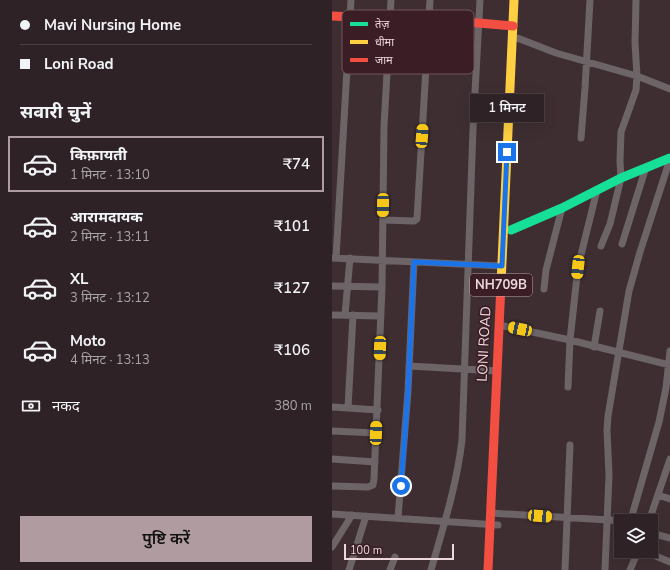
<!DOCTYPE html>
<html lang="hi">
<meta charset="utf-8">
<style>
:root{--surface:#2e2226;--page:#3a2f32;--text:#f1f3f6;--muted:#a7a4a7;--line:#493f43;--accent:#b09ca0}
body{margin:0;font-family:"Nunito Sans","Noto Sans Devanagari",sans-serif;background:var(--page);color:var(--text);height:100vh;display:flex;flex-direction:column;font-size:15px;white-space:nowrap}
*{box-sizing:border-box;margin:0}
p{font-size:13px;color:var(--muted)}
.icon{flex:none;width:22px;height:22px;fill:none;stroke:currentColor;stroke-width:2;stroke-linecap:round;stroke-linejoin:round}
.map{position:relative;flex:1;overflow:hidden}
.side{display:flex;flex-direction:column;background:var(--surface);width:332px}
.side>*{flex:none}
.banner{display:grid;align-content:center;height:88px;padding:0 20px;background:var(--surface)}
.controls{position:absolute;left:282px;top:514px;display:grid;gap:8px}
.controls a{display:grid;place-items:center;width:44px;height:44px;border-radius:0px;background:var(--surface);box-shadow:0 4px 16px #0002,0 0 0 1px var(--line);font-size:20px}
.scale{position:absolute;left:12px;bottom:10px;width:110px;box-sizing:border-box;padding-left:4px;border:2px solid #edd8dc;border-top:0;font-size:11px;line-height:14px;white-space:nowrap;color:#edd8dc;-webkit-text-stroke:3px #3a1d25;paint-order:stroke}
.end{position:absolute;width:18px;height:18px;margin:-9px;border:5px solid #1a73e8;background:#fff;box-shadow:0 0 0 2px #fff}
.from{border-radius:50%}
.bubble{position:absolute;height:28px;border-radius:0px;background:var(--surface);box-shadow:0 4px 16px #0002,0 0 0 1px var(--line);font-size:13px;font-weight:600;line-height:28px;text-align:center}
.car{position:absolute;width:12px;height:24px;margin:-12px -6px;border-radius:5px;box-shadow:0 0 3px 1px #0007;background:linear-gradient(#f5c518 24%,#345 0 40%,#f5c518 0 76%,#345 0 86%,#f5c518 0)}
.banner b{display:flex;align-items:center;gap:14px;height:38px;font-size:15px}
.banner b+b{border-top:1px solid var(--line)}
.banner i{width:10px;height:10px;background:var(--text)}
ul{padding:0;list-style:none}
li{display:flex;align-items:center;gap:12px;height:56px;margin:0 8px 6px;padding:0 12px;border:2px solid transparent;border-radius:0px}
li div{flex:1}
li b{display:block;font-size:15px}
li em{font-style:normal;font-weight:600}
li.selected{border-color:var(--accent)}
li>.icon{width:36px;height:36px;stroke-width:1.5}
h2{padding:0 20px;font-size:18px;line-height:48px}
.pay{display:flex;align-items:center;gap:10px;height:44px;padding:0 20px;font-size:15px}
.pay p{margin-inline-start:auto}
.cta{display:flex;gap:8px;margin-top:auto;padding:8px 20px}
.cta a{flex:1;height:46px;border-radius:0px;background:var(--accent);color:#111;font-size:16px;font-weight:600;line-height:46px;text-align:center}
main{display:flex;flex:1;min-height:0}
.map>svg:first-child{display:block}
</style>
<main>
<section class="side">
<div class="banner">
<b><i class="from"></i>Mavi Nursing Home</b>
<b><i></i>Loni Road</b>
</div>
<h2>सवारी चुनें</h2>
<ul>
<li class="selected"><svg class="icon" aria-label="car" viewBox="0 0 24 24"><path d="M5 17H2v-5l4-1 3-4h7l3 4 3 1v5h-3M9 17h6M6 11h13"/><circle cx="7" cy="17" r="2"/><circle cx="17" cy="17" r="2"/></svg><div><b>किफ़ायती</b><p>1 मिनट · 13:10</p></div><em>₹74</em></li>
<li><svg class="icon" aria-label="car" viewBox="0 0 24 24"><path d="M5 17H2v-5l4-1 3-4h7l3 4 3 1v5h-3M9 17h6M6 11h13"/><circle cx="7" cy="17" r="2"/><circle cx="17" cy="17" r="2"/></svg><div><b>आरामदायक</b><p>2 मिनट · 13:11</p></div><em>₹101</em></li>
<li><svg class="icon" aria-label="car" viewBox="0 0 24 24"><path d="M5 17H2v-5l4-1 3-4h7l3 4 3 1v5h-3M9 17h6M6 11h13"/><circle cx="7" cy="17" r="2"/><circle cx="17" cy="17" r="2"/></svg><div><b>XL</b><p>3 मिनट · 13:12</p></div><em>₹127</em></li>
<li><svg class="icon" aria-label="car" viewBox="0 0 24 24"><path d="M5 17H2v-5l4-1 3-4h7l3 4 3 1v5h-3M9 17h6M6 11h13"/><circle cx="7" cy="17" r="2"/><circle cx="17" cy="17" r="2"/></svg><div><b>Moto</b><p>4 मिनट · 13:13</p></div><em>₹106</em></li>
</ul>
<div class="pay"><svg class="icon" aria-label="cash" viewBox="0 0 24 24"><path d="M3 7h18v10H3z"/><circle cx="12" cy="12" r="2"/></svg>नकद<p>380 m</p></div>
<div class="cta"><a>पुष्टि करें</a></div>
</section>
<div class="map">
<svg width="338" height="570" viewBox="0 0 338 570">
<rect width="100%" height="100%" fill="#3e2e32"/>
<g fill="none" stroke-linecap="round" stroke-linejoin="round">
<path stroke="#6c6466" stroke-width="7" d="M180,37L188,39L224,53L305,76L338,89
M249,138L253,88L258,0
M51,220L82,221L85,219L98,0
M290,244L314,167
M269,246L278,224L289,178L288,161L289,132L304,90L305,76L303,43L304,0
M0,258L170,266
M4,258L19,0
M0,286L50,287
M212,289L214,270L230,208
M0,315L49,316
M13,315L18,258
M167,325L238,340L338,365
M262,347L268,311
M77,366L165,371
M236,387L238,340L246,267L265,190
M0,407L46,410
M16,408L21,315
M0,431L44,433
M0,459L43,462
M0,486L36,487L41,485L42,479L50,287L52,127L59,0
M326,495L338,499
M158,513L293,521L299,519L327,422L334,388L338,351
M0,514L166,525
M66,518L76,391L82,262
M317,521L338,459
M319,533L338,538
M0,547L20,515
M312,551L338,562
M17,570L34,516
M58,570L63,557
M99,570C111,528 125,484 130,440L141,129L148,0
M233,570L238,445
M273,570L277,475L275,430L276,416L297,291L308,252L338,159
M298,570L306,551"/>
<path stroke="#16e098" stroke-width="9" d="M179,230L230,208L289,178L338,158"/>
<path stroke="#ffcf43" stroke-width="9" d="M169,284L182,0"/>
<path stroke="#f24e42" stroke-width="9" d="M0,16L147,23L181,26
M156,570L169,284"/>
</g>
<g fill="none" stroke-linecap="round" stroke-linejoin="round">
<path stroke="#1a73e8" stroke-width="5" d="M69,486L76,391L82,262L170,266L175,152"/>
</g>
<g text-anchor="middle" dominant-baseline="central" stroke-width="3.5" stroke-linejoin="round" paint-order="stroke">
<rect fill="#3a1d25" stroke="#b7a0a5" stroke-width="1" x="138" y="274" width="62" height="22" rx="3"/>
<g font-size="13" font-weight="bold" fill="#edd8dc">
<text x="169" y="285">NH709B</text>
</g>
<g font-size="14" fill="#edd8dc" stroke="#3a1d25">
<text transform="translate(152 344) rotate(-87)">LONI ROAD</text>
</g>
</g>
<rect x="10" y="10" width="132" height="64" rx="6" fill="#3a1d25" stroke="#70555c" stroke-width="1"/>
<rect x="18" y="22" width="18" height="4" fill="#16e098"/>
<rect x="18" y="40" width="18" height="4" fill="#ffcf43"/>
<rect x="18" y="58" width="18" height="4" fill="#f24e42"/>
<g font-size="11" fill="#edd8dc">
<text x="43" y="28">तेज़</text>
<text x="43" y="46">धीमा</text>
<text x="43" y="64">जाम</text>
</g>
</svg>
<div class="controls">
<a><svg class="icon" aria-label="layers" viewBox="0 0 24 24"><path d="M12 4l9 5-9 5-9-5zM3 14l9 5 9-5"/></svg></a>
</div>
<div class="scale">100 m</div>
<i class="end from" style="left:69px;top:486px"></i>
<i class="end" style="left:175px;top:152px"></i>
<div class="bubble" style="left:138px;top:94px;width:74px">1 मिनट</div>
<i class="car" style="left:90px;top:136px;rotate:4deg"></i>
<i class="car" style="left:51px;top:205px;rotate:181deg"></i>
<i class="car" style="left:246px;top:267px;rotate:186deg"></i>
<i class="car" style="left:188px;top:329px;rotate:282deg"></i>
<i class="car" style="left:48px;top:348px;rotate:182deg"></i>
<i class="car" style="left:44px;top:433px;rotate:2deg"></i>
<i class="car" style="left:208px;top:516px;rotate:94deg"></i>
</div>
</main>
